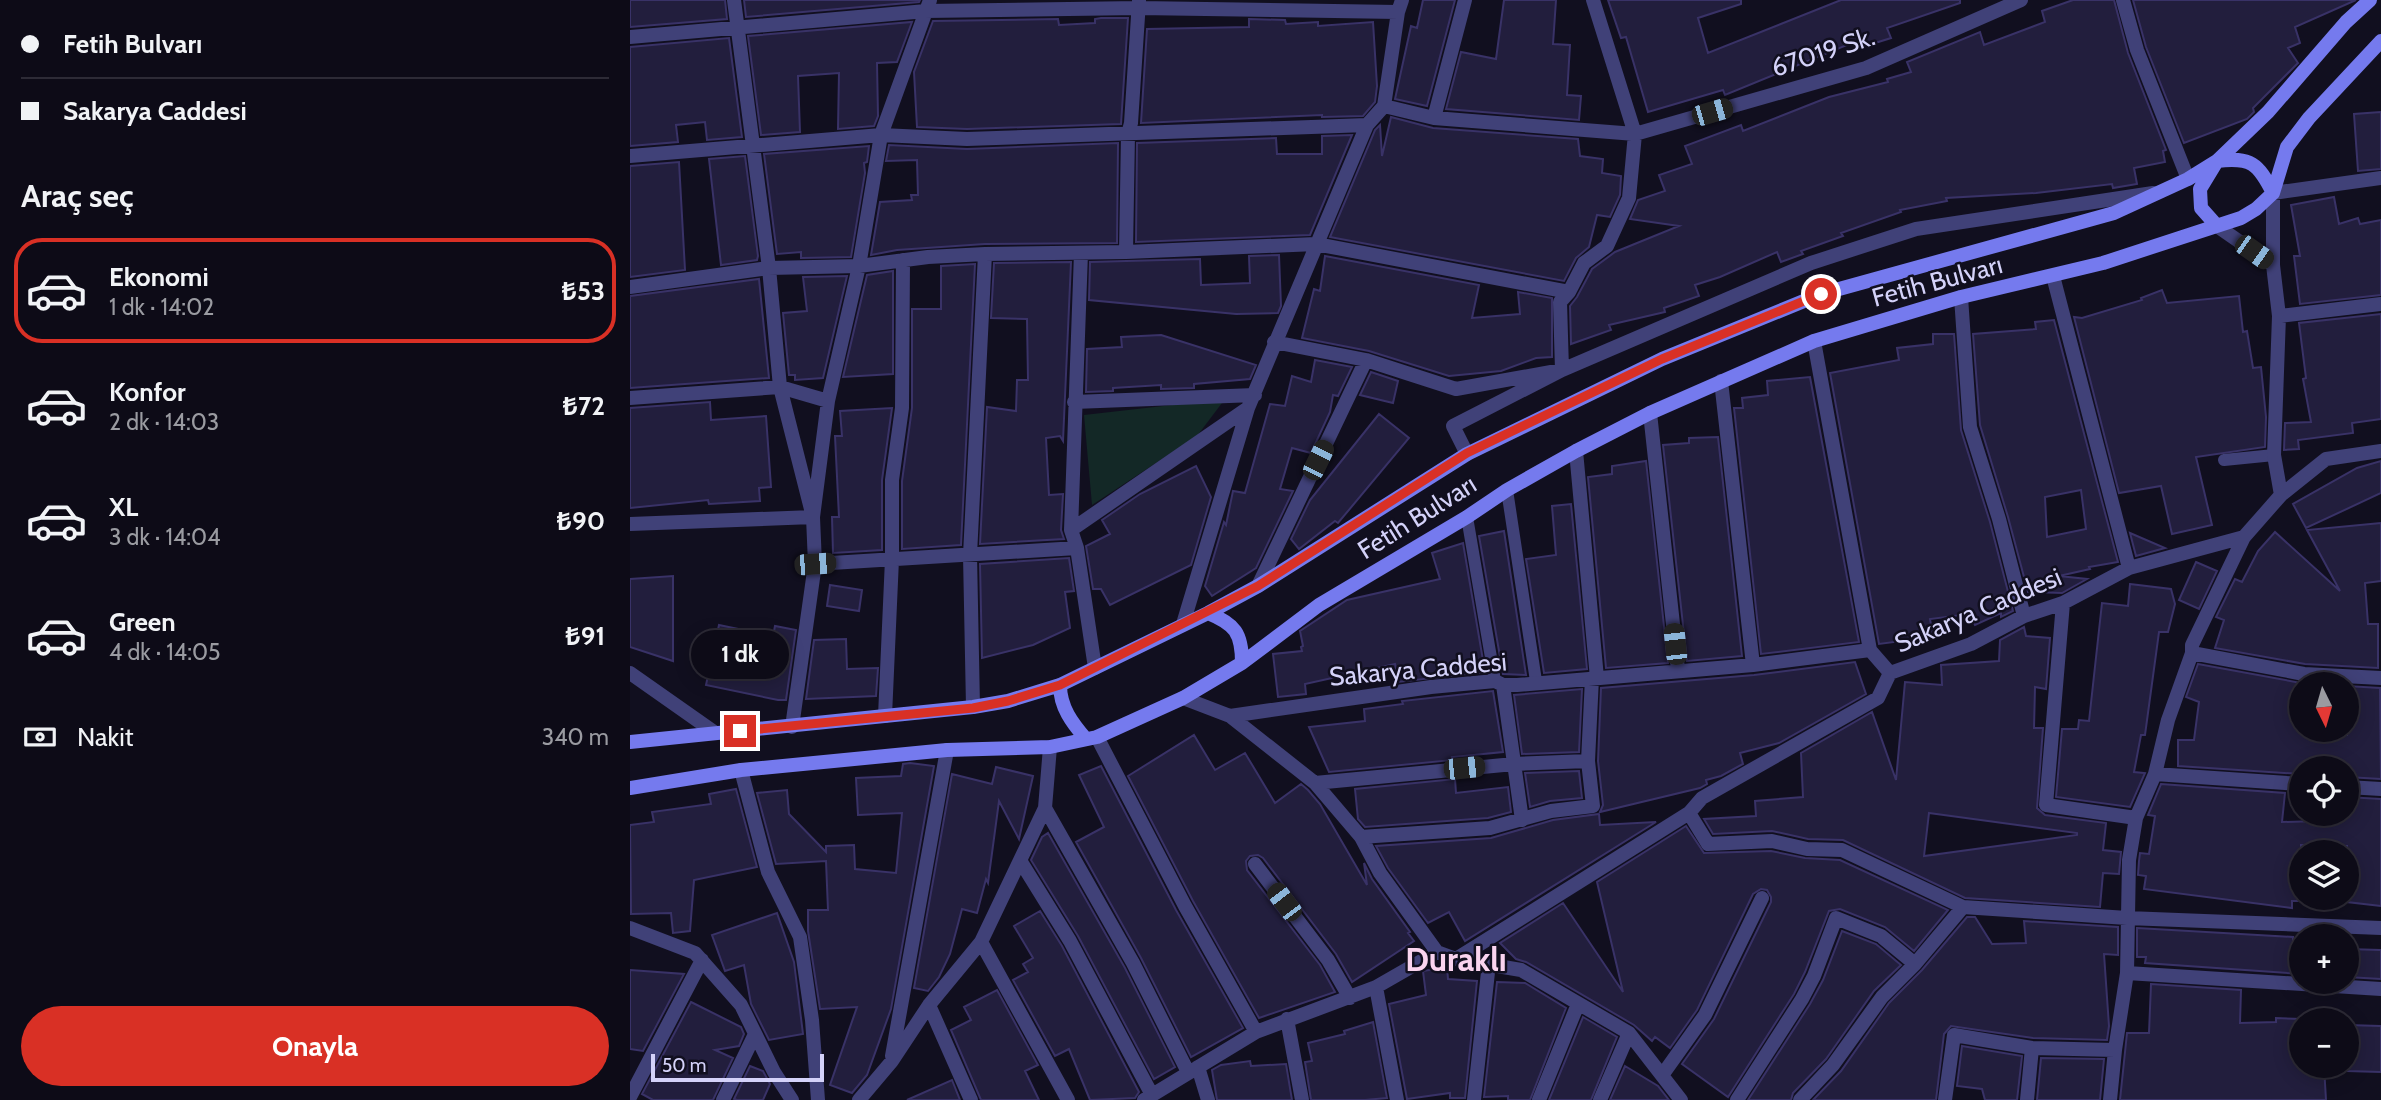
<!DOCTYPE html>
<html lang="tr">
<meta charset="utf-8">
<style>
:root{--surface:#0d0b17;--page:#161420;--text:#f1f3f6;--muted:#9a9ba1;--line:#2d2b36;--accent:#d93025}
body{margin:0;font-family:Cabin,sans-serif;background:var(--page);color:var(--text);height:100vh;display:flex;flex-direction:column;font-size:26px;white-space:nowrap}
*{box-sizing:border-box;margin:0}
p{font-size:23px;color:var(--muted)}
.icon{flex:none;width:38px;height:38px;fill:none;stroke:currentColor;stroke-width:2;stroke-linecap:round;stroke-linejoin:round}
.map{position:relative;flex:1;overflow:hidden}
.side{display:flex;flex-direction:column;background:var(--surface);width:630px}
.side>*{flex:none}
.top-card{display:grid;align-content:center;height:154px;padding:0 21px;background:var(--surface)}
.needle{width:46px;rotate:175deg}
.fabs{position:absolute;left:1659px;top:672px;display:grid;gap:14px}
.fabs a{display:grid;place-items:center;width:70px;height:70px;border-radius:50%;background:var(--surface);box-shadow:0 4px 18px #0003,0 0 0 2px var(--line);font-size:35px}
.scale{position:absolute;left:21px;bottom:18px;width:173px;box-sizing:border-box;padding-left:7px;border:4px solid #d4d2f9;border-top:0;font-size:19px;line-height:24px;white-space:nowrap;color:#d4d2f9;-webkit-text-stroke:5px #110f1f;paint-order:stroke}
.end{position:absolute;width:32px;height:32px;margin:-16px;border:9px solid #d93025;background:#fff;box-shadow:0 0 0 4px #fff}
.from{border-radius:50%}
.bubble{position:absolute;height:49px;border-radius:24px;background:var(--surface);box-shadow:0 4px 18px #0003,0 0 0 2px var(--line);font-size:23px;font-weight:800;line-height:49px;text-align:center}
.car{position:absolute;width:21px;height:42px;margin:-21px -10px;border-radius:9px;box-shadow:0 0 5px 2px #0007;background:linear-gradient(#222 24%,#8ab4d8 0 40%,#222 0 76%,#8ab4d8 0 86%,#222 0)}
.top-card b{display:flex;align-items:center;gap:24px;height:66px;font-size:26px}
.top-card b+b{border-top:2px solid var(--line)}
.top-card i{width:18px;height:18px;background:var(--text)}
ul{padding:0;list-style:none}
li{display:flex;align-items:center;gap:21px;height:105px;margin:0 14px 10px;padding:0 7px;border:4px solid transparent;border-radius:28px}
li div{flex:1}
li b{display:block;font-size:26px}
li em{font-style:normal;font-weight:800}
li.active{border-color:var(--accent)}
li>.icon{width:63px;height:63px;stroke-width:1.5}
h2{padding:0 21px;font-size:32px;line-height:84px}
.pay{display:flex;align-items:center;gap:18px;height:77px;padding:0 21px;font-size:26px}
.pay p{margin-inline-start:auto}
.action{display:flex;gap:14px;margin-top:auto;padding:14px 21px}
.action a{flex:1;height:80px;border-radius:42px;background:var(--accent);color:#fff;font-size:28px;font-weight:800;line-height:80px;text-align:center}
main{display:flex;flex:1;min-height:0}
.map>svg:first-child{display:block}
</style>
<main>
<section class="side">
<div class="top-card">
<b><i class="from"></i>Fetih Bulvarı</b>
<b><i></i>Sakarya Caddesi</b>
</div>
<h2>Araç seç</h2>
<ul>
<li class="active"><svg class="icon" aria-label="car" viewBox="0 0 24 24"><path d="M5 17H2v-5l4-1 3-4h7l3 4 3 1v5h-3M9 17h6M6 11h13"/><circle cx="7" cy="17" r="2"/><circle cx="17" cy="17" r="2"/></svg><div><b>Ekonomi</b><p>1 dk · 14:02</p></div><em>₺53</em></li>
<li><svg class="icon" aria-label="car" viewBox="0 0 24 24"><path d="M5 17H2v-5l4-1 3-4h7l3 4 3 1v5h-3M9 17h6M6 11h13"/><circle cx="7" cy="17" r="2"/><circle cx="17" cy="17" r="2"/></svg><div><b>Konfor</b><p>2 dk · 14:03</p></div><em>₺72</em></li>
<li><svg class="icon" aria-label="car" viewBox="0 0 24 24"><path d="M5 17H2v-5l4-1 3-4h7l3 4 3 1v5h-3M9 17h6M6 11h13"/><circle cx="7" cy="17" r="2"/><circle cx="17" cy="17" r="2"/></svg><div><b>XL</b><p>3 dk · 14:04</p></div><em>₺90</em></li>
<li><svg class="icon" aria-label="car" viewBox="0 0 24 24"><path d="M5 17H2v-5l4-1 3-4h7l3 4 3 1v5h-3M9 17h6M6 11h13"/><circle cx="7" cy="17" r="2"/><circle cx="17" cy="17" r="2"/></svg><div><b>Green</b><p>4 dk · 14:05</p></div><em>₺91</em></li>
</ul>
<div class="pay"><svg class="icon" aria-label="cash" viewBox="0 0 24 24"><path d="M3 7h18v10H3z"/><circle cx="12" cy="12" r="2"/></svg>Nakit<p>340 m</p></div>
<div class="action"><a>Onayla</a></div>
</section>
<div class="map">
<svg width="1751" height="1100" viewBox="0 0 1751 1100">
<rect width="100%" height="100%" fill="#110f1f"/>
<path fill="#132826" d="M595,399L567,436L462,505L454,415Z"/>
<path fill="#221e3d" stroke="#393267" stroke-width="2" fill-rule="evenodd" d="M0,0H95L97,19L0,27Z
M114,0H290L289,2L116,17Z
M793,0H825L797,106L765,99L781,26L787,28Z
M874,0H926L923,44L940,45L937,95L951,96L949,120L816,109L831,52L866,59Z
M978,0H1111V4L1068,18L1078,53L1211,0H1330V3L1257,28L1261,38L1226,49L1224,42L1095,95L1093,90L1018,112L996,37L991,38Z
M1443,0H1484L1498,53L1536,150L1533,151L1535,162L1504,168L1507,184L1483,188L1482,184L1406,193L1316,198L1317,201L1270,210L1271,212L1211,233L1213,236L1171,251L1173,254L1151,262L1147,252L1090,277L1065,285L1069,296L1034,308L1035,312L979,325L981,330L941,344L940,306L947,297L962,269L985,252L1049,226L1000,219L1008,200L1035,191L1029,175L1062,164L1055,146L1111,125L1113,131L1199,97L1258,82L1257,79L1281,72L1277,62L1350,32L1354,45L1415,22L1412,11Z
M1503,0H1726L1665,27L1670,43L1658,48L1668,63L1623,108L1624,112L1617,119L1554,143L1516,47Z
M498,18L491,124L337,129L287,127L284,72L303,21L428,19L429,25L465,23V19L471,18Z
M619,19L655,20L656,24L688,22V26L743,22L747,86L745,102L733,116L692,117V115L511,123L517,29L619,27Z
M282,22L267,62L247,63L248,116L244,126L208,129L209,73L168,76L170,132L131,135L118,36Z
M99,38L112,137L77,140L75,122L46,125L48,142L0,146V47Z
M1751,112V169L1728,171L1724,114Z
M761,117L803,128L948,139L950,156L973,159L972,173L991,176L990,195L980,217L967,215L959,247L946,258L934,281L700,237L745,130L750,125L752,156Z
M722,135L680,235L506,242L507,143L646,138L647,154H692V136Z
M488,143L487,243L355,244L267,250L241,255L250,202L282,200L281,195H288L287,160L256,161L259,145L337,149Z
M239,146L237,162L234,163L235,173L221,257L171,258V252L147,254L134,154Z
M115,156L128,256L127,260L91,265L79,159Z
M49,162L55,270L0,277V166Z
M1704,197L1709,224L1728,218L1730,224L1751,220V295L1670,304L1664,256H1670L1661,205Z
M649,255L651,306L648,313L606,314L459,300L460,262L570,259L571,285L620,283L619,256Z
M695,256L849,285L842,318L890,314L888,292L922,298V357L906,358L871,371L819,376L739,351L672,338L684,289L690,291Z
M441,262L433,441L430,436L416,438L419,495L433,494L431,530L434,539L350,544L357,407L386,411L387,380H398L397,319L361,318L364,263Z
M345,264L331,545L272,549V481L282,408V309H311V266Z
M263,271V374L213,377L237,275Z
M217,276L193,378L165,380V375H159L153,313L177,311L173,277Z
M129,279L139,378L0,388V296Z
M1532,290L1537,303L1609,296L1613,332L1617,331L1623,368L1631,367L1636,417L1635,447L1566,457L1582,525L1542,534L1531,486L1489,493L1444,317L1452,318L1512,300L1511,298Z
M1751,314V419L1722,423L1723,433L1668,440L1669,449L1654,450L1655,423L1681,422L1673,379L1676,378L1669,323Z
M1424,320L1488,562L1459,567L1460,569L1429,576L1457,579L1432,593L1398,592L1378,517L1350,425L1343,334L1406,329L1405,322ZM1451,490L1456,529L1417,537L1415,497Z
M1303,334H1324L1331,430L1360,522L1383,611L1371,617V613L1345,625L1339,614L1300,619L1303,637L1249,644L1200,373L1269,360L1267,348L1303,344Z
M531,335L626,365L620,379L564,384V388L531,389V385L483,388V391L456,392L457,349L492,347L491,337Z
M685,360L722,367L708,396L703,395L700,412L681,453L662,448L650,489L663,491L626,568L582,596L575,586L594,522L596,525L603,491L615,493L640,404L655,406L662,376L681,382Z
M741,372L768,381L763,403L730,395Z
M1180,377L1229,642L1131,654L1104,408H1113L1112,398L1138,395L1137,381Z
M80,402L81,420L136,416L141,487L129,488L130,501L79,504L78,500L0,508V408Z
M262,408L252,480V550L203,553L202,517H209L205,436H212L210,411Z
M749,414L779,438L708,523L705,521L669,549L661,539L680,500Z
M1088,437L1112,656L1057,661L1033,445L1059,443V438Z
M1016,461L1038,663L976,668L958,477L982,474V466Z
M1751,461V493L1676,528L1663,504L1727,468Z
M566,466L581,497L561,565L480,605L471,589H463L456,546L480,534L472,520L510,494Z
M941,504L957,669L914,673L896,559L926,555L922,506Z
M1751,523V581L1735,583L1738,624H1748V668L1675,664L1585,648L1594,620L1586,617L1605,579L1612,582L1628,551L1645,532L1710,591L1677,530Z
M874,531L896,675L873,674L849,536Z
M1500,533L1535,548L1506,556Z
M833,543L855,672L768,682L765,664L675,684L676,694L648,697L643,654L672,651L671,647L673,646L670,631L717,600L810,579L802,553Z
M439,558L444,591L435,592L440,628L403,645L352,658L350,564Z
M1566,562L1587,571L1569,609L1549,600Z
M43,576V661L0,647V579Z
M1500,584L1541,589L1545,604L1538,632H1529L1515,735H1511L1504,772L1515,773L1500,807L1426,797L1432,729H1448L1449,720L1459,721L1472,603L1498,606Z
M200,585L232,590L229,611L197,606Z
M89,625L143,636L145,626L166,630L156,700H148L76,685Z
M1394,627L1396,636L1420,638L1416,689L1405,687L1404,728H1413L1407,808L1415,815L1476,823L1473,850L1491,852L1489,874L1473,873L1470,907L1335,898L1213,840L1178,839L1142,831L1083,834L1074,819L1126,816L1125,801L1173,797L1171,753L1242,712L1266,780L1275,682L1312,685L1311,665L1369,661L1370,640ZM1299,813L1447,833V835L1294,856Z
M216,639L217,669L248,668L246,696L176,699L184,640Z
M1225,662L1236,694L1149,743L1110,753L1113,764L1091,776L1076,780L1077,784L1070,788L970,812L973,805L968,761L971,688L1124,675Z
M1568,664L1671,683V734L1717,735V686L1750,688L1751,779L1717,777V768H1671V774L1548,766V740H1564L1569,702L1556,697Z
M952,689L949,752L892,754L884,695Z
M863,691L873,752L822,757L823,760L699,772L679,727L735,721L734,709L773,704L772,701Z
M564,735L585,770L615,753L645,803L671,784L678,790L690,804L737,885L734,863L742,879L780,932L778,933L784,941L722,982L706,954L633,858L628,855L620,856L616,861L617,870L690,965L705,992L629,1018L563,901L498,776Z
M280,763L304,766L261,1009L237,1075L222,1093L200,1085L227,1007L190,1009L178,931V910H198L196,861L146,864L127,793L157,790L159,814L196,852V846L224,845L225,869L266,873L272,813L228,815L226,778L271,776L273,764Z
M471,766L546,910L613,1028L561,1057L511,958L446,842L474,827L449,775Z
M366,767L403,776L389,839L369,801L358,883L356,879L347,913L332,909L320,954L309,977L298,991L284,988L322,774L362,784Z
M949,771L952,798L920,801L900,807L895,773Z
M825,779L826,793L878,787L881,812L858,818L735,827L728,819L725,789Z
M1531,784L1655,793L1652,822L1689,821L1690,814H1717V797L1751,799V906L1717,902V846L1671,845V901H1662V908L1514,889L1516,876L1508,875L1509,861L1510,853L1519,854L1525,816L1518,815Z
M106,789L127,867L64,880L60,931L43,933L41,913L1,914L0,825L24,822L22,812L81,804L79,794Z
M969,814L970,825L1026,822L835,941L819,912L798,923L758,868L746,846L861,838L923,820Z
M1056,826L1074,853L1141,851L1175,858L1210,860L1318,910L1284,951L1255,927L1210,909L1199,911L1175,972L1164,994L1098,1097L1052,1064L1084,1019L1141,902V897L1137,890L1131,889L1123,894L1067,1010L1040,1048L1025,1037L1022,1041L1004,1025L896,962L886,959L870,943L933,903L993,992L967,882Z
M418,833L495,968L545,1067L524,1079L448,936L401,860L412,837Z
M410,911L432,946L509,1092L505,1098L460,1100L439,1049L425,1056L383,980L398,972L393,964L403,958L384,926Z
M147,913L164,962L173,1034L139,1040L121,1004L114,965L95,971L82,935Z
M1337,917H1345L1362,944L1396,943L1394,921L1488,927V955L1474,954L1479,1026L1477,1040L1403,1038L1321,1026L1314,1034L1306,1100H1183L1211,1071L1259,1003L1292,970Z
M1507,928L1663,937V941H1671V974L1515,963L1516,957H1507Z
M1212,931L1246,944L1271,965L1244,991L1196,1059L1163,1093L1161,1100H1118L1180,1004L1193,980Z
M1717,949L1751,950V979L1717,977Z
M817,967L818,979L847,981L835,1098H820V1093L777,1099L759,1004L796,995L793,971Z
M0,970L54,974L13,1051L0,1049Z
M867,982L895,983L936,1008L900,1100H878V1096L854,1097Z
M1521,984L1611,990L1610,1023L1646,1022V1018L1671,1019V1066H1694L1696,1100H1490L1497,1033H1519Z
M367,990L408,1065L395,1071L409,1100H351L321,1030L341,1020L334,1007Z
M61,1002L111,1027L114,1034L109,1046L85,1050L103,1058L83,1100H23L12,1094Z
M953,1017L987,1037L961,1100H919Z
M743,1022L757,1098L735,1100H681L675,1062L682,1061L678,1043L715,1034L714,1031Z
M1717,1025L1751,1026V1072L1717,1071Z
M1332,1046L1392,1056L1387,1100H1355L1352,1089L1327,1086Z
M1411,1058L1474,1059L1470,1100H1407Z
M620,1061L621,1066L656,1064L662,1100H587L582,1070L591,1065Z
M120,1066L133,1071L140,1084L133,1100H107L104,1099Z
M995,1066L1028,1086L1039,1100H980Z
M322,1080L330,1100H277Z"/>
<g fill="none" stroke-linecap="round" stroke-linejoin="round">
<path stroke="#404178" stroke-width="12" d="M1594,460L1644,455
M877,490L906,681
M837,517L865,681"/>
<path stroke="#404178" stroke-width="14" d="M1493,0L1507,50L1558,179
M0,37L296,11L509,8L768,12
M754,106L804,118L1005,134L1236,68L1391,0
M804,118L835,0
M0,156L251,135L337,139L737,125
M1587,226L1643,265
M496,252L498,134L501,123L509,1
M451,253L441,530L447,548L465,668
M1423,276L1499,568
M0,287L139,268L229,266L298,257L355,254L496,252L686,244L939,292
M1331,297L1340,427L1369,519L1394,616
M1649,316L1751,304
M1184,341L1240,650
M644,342L736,360L826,389L932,370L1181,263L1286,229L1523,193
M1091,381L1123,665
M0,398L150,387L198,401
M444,402L625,395
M1020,413L1048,670
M946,451L967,678
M837,454L823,426L932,370L930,302L939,292L954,263L977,246L999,198L1005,134L963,0
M1651,495L1644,455L1649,316L1643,265V193L1751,178
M0,524L183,517L150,387L139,268L104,0
M441,530L618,408
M1614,537L1562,645V653L1538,720L1525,774L1671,784
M185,564L447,548
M628,586L736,360
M1433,603L1416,805L1506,818
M553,624L618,408L737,125L754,106L768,12L772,0
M1562,653L1674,674L1751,678
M0,673L84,732
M1260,673L1341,644L1394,616L1433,603L1499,568L1614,537L1651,495L1696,459L1751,451
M873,685L892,820
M553,698L600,716L685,783L731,837L750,873L807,952L826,959L891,970L999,1033L1051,1100
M343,707L340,555L355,254
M255,716L262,559V480L272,408L273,260
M600,716L801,687L865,681L873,685H887L1123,665L1240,650L1260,673
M162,727L185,564L183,517L198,401L229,266L251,135L300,0
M467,737L555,906L626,1032
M111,770L138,872L170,937L182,1020L188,1100
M685,783L884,764L958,761
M1717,787L1751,789
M415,808L503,963L558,1072
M1059,813L1078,844L1142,841L1177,849L1212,850L1333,907L1497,918L1751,928
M731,837L860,828L921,811L963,806L958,761L962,678
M391,862L440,941L522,1095
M625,864L698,960L720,998
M0,928L65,953L111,1005L144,1072L162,1100
M351,942L438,1100
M826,959L1059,813L1072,798L1248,698L1260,673
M1497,973L1751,989
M746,987L767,1100
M299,1005L341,1100
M657,1019L672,1100
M262,1056L317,750
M568,1067L578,1100
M1033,1074L1075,1015L1132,898
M0,1097L72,960
M93,1100L125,1034
M229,1100L262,1061L299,1005L351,942L415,808L420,747
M514,1100L626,1032L746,987L807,952
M844,1100L859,963
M909,1100L948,1004
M970,1100L999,1033
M1107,1100L1172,999L1184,976L1206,918L1251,936L1285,964
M1170,1100L1203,1065L1252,997L1285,964L1333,907
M1315,1100L1324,1035L1402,1048L1485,1050
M1397,1100L1402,1048
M1480,1100L1485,1050L1497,973L1499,860L1506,818L1525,774"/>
<path stroke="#757aee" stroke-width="14" d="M1587,226L1571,208L1570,189L1587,161C1621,157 1628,163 1643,193
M578,613C605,624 612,633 612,663
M430,685C430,707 442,723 456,739
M0,742L343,707L378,701L430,685L578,613L628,586L837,454L1032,359L1191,294L1484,213L1558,179L1587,161L1638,112L1716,22L1740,0
M0,788L111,770L317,750L420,747L467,737L553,698L612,663L689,605L837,517L877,490L946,451L1020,413L1184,341L1331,297L1473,263L1611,218L1626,209L1643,193L1657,147L1679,118L1751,41"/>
</g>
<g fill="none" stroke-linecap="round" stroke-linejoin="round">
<path stroke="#d93025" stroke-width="9" d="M110,731L343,708L378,701L430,685L628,586L837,453L1032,359L1191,294"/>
</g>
<g text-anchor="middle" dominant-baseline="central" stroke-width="5" stroke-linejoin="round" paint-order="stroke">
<g font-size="26" fill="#d4d2f9" stroke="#110f1f">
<text transform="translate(1193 52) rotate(-18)">67019 Sk.</text>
<text transform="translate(1307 281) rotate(-15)">Fetih Bulvarı</text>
<text transform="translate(787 517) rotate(-32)">Fetih Bulvarı</text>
<text transform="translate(1348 610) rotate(-23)">Sakarya Caddesi</text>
<text transform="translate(788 669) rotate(-5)">Sakarya Caddesi</text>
</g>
<g font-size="33" font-weight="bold" fill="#fad4ef" stroke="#110f1f">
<text x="826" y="959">Duraklı</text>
</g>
</g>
</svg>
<div class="fabs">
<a><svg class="needle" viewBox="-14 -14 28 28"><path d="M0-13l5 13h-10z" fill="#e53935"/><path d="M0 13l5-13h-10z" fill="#9a9ba1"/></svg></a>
<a><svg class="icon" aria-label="locate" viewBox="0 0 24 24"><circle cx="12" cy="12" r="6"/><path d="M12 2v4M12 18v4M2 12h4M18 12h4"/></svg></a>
<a><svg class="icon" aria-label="layers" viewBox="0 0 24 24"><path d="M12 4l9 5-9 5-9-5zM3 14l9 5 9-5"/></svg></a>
<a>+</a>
<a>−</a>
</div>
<div class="scale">50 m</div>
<i class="end from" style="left:1191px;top:294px"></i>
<i class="end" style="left:110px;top:731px"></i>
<div class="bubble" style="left:61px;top:630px;width:98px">1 dk</div>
<i class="car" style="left:1082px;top:112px;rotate:74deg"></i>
<i class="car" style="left:1624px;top:252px;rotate:125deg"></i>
<i class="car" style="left:688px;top:460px;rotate:26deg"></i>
<i class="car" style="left:185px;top:564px;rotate:86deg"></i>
<i class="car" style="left:1045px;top:644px;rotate:354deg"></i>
<i class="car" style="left:834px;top:768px;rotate:84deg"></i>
<i class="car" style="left:654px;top:902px;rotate:323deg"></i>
</div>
</main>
